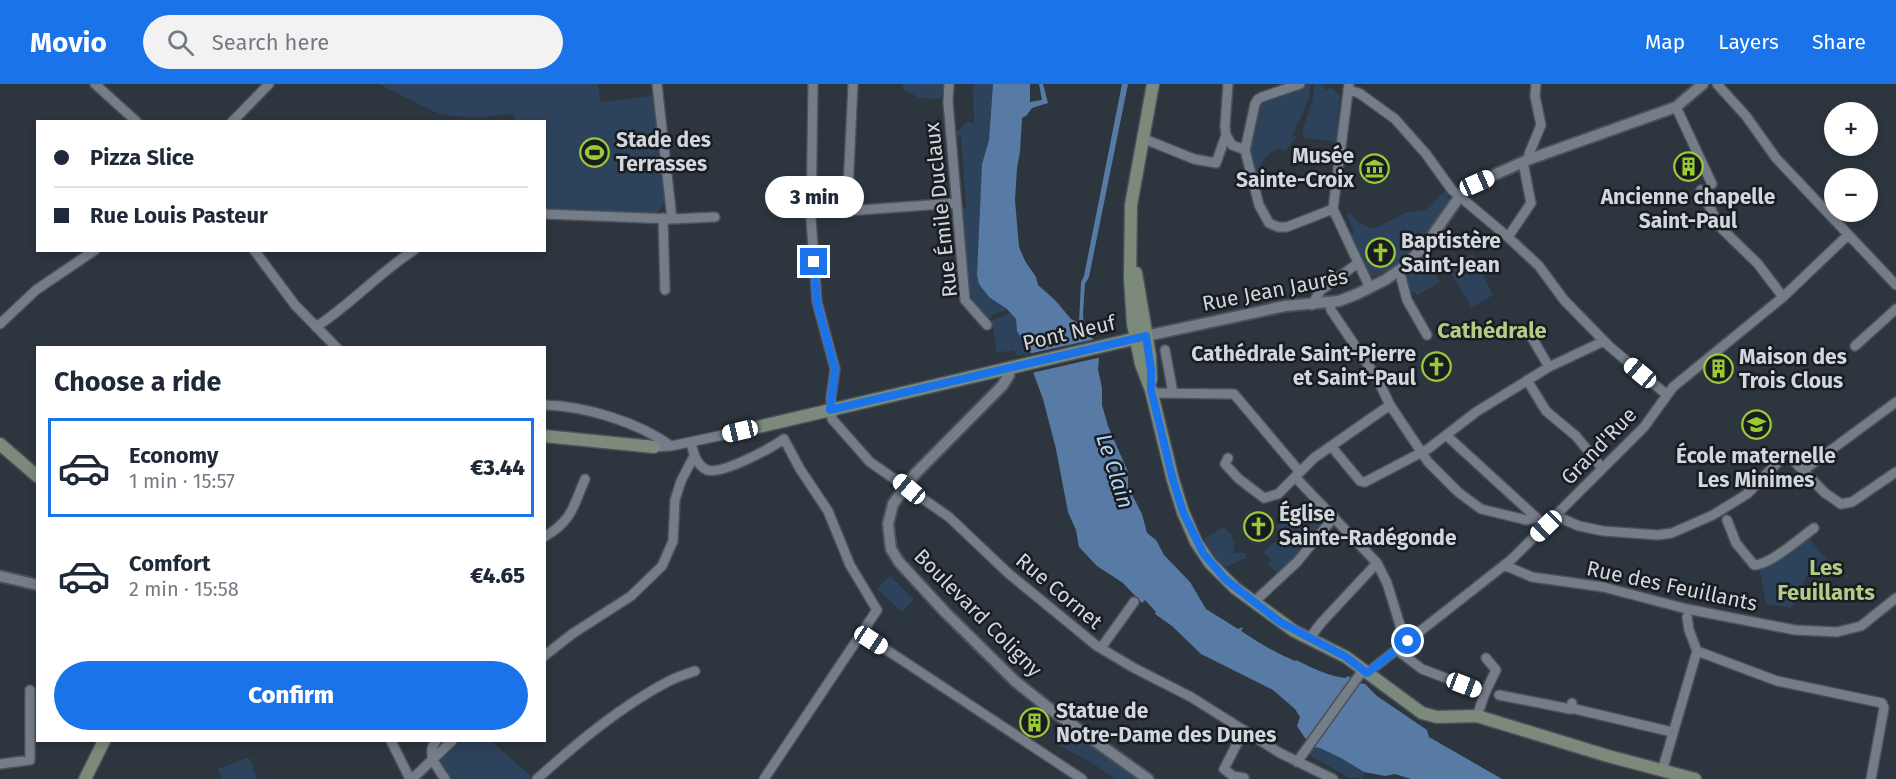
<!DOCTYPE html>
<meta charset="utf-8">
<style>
:root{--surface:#fff;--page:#f2f2f3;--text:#1f2937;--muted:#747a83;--line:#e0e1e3;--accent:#1a73e8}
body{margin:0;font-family:"Fira Sans",sans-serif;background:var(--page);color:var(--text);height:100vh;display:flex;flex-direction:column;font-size:22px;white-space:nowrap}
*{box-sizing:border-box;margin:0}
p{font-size:20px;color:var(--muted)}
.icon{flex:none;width:33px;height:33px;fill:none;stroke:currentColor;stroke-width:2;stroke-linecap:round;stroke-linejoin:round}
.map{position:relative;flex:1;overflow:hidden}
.drawer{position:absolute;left:36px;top:262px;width:510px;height:396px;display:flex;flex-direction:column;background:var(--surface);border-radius:0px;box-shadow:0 3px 9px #0003}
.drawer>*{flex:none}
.hud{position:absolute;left:36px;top:36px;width:510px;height:132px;border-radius:0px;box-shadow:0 3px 9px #0003;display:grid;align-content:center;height:132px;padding:0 18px;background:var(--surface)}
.controls{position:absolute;left:1824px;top:18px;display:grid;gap:12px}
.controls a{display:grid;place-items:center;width:54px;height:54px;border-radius:50%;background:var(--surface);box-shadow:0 3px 9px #0003;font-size:30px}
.end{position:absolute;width:27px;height:27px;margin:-14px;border:8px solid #1a73e8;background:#fff;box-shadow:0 0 0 3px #fff}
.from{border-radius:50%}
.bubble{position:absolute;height:42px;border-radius:21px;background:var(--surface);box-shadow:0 3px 9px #0003;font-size:20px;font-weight:800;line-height:42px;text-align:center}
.car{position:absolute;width:18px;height:36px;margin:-18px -9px;border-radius:8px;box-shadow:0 0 4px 2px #0007;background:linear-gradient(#fff 24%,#345 0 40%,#fff 0 76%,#345 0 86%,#fff 0)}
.hud b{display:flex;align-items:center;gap:21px;height:57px;font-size:22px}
.hud b+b{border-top:2px solid var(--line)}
.hud i{width:15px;height:15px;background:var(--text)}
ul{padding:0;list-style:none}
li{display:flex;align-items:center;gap:18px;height:99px;margin:0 12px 9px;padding:0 6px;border:3px solid transparent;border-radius:0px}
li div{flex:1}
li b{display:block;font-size:22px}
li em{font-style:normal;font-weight:800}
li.selected{border-color:var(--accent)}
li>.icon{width:54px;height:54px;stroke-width:1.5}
h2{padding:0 18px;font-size:27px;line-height:72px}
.button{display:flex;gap:12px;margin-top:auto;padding:12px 18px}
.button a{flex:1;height:69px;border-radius:36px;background:var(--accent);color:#fff;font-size:24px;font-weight:800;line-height:69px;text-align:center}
header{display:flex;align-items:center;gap:36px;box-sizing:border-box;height:84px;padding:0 30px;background:var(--accent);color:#fff}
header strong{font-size:28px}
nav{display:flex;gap:33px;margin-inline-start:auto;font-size:21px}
.search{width:420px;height:54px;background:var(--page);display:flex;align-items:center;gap:15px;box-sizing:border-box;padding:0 21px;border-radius:33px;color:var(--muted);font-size:22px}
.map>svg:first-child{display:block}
</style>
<header>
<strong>Movio</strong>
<div class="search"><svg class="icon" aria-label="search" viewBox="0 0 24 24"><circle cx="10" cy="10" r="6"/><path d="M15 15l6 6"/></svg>Search here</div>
<nav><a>Map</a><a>Layers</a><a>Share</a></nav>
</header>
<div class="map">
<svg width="1896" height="695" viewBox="0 0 1896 695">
<rect width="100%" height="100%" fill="#2d353e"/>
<path fill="#2d425b" d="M379,0H598L601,18L653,12L666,118L656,130L545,125L544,38L515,37L513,30L472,34L439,30Z
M903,0H943L942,13L940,15L919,14L903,5Z
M973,0H993L989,56L982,80L977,191L1008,226L994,230L988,238L974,219L970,210L967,185L960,165L956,126L966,124L961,52H951V48L959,46L967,37L974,40Z
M1308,0H1311C1310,18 1300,35 1292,51L1297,52L1285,67L1278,65C1267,70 1258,78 1261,91L1255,92L1249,66L1256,24L1261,16L1297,6Z
M1315,0H1322L1326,6L1331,3L1340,11L1336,58L1305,54L1302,47L1312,18Z
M1446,106L1449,115C1436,137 1397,192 1369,193L1352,160L1353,156L1351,150L1354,149L1347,131L1349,129L1360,139L1373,145L1407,128L1425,126Z
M1473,170L1493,211L1472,224L1447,183Z
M1420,177L1425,182L1431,180L1440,198L1418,211L1406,205L1402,193Z
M1010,229L1016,235L1017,247L1031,269L1018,272L1013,266L997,269L993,243L989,240L992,236Z
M1311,416L1327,432V436L1304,466L1279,491L1268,480L1271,476L1263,468L1275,458L1279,459L1285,452L1276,443L1284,437L1285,438Z
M1223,443L1233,451L1232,454L1235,461L1233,465L1235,469H1245L1247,471L1246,474L1222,485L1204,455Z
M1806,451L1829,478L1809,488L1792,524L1766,520L1759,484Z
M890,492L914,515L902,528L877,505Z
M1064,642C1089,659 1115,673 1136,695H1115L1092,679L1058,661L1053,658Z
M461,657H491L531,692L530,695H452L440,677Z
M1314,663C1332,665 1349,679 1364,688L1362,695L1356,693L1352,695L1310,672L1311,665Z
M247,674L250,675L257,695H222L218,685Z"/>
<path fill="#587ba5" d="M993,0H1030V18L1042,16L1039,0H1043L1048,19L1032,24L1026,32L1022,34L1020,68L1017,84L1015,116L1019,163L1025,177L1036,193L1038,201L1055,216L1071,235L1079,239L1081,198L1084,192L1122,0H1128L1089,193L1085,200L1083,229L1084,244L1093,255L1099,274L1098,285L1102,304V321L1108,342L1128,388V403L1142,430L1147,449L1156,456L1164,471L1190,498L1206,525L1238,545L1243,543L1241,547C1259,559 1276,569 1295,577L1296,576C1313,584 1327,592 1346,594L1348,592L1358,599L1365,600L1377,612L1427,646L1429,653L1502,695H1411L1395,690L1385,692L1364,688L1341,674L1320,664L1314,663L1310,670L1309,660L1297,642L1300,633L1295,625L1273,606L1201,570L1172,542L1155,530L1156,528L1145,516L1142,519L1123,499L1097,482L1079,463L1076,446L1068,428L1056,365L1043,315L1033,288L1031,269L1017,247L1016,235L1007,225L989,213L979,200L977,191L982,80L989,56Z"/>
<path fill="#2d353e" d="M1096,255L1102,273L1031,289L1028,270Z"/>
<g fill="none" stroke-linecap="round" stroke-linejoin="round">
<defs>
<path id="minor" d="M95,0L137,38
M657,0L672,135
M813,0L811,135L817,218L835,285L831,314L832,335L870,378L949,433L1008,489L1097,562L1134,584L1191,613L1280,669L1333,695
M853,0L847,127L956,119
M949,0L948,18L965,216L987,241
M1228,0L1225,42L1226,51L1232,61L1245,66
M1300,0L1262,13L1258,15L1255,20L1245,66L1259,121L1269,139L1278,143H1287L1333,125
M1349,0L1333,125L1370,204
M1717,0L1746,32L1776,74L1896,201
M1348,6L1359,9L1395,35L1426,70L1452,106L1508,153L1539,182L1564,216L1609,262L1667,311
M1676,23L1712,100
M232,38L269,0
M1142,54L1194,75L1216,79L1226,51
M1530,75L1529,70L1541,41L1535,12L1536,0
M1701,106L1720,143L1758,180L1783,213
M544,130L672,135L715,133
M663,134L665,206
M1508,153L1531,119L1523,78
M254,166L295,221L337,264
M1399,186L1407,216L1427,251
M1330,219L1331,226L1377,294L1390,321L1428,378L1458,408L1481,425L1526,436L1536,434
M1312,221L1320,207L1358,179
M0,240L36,206L95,166
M316,243C351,220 379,189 414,166
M1531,252L1549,283L1604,257
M1855,262L1896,225
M1165,266L1173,309
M1527,296L1546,327L1576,352L1602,384
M1152,309L1234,310L1299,387
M544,321C585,322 638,338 671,362
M1446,351L1540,437
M691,358C693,368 696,381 707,386C722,391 771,364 784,355L800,385L828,427L850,481L877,526L764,695
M1331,362L1360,397L1365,398L1428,365L1476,328L1549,283
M654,363L671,362L728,350
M1228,374L1225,380L1239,395L1264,414L1278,410L1314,374L1390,321
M1804,386L1896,318
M1296,394L1377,479L1387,499L1400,541L1408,557
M1556,432L1579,442L1603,447L1658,451L1672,449L1713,431L1747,410L1782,374L1788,371L1825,409L1841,420L1852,418L1896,388
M1727,436L1736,459L1754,481C1770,481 1800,454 1814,444
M544,453C572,437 573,423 585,395
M1504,481L1532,493L1603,503L1687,525L1795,546L1837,548L1861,542L1896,514
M1254,518L1297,478L1334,433
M860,552L871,556L902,576L1082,695
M1309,555L1321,539L1377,479
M1101,564L1134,518
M1397,566L1422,585L1485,609L1477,632
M1697,567L1777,597L1882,619L1884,624L1871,695
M544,572L572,550L631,512L662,482L673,457L675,416L681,397L694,372
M1367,589L1512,475L1644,343L1673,303L1783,213L1848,151
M1485,609L1496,586L1486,574
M1499,611L1570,625L1572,619
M1571,624L1672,648
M391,657L410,695
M436,657C425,670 438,684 445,695
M1297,678L1363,586
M0,680L30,676V606
M1662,687L1697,567L1689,546L1687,533
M1244,694L1233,692L1224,685L1244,646
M412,695L452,657
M537,695C577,659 621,622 669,597C677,593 686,590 695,587"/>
<path id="tertiary" d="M1146,252L1285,222L1339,217L1357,210L1385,196L1404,183L1427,159L1460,112L1469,102L1530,75L1676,23L1703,0
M915,390L1002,302L1009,291L1010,283
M893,420L888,440L891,465L899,478L945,528L1016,598L1050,625L1148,695
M0,492L38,501"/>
<path id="secondary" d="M1153,0L1131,121L1130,194L1133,240L1141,280L1151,306L1173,396L1183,428L1196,458L1210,479L1235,504L1294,547L1346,573L1422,629L1437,633L1477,632L1608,672L1695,695
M1136,189L1150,272L1151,296
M728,350L1146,252
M544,352L654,363
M0,360L38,393
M85,695L104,657"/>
</defs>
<use href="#minor" stroke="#4b5059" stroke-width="12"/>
<use href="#tertiary" stroke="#4b5059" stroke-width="14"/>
<use href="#secondary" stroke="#4b5059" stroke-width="15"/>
<use href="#minor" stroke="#757d88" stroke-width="9"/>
<use href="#tertiary" stroke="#757d88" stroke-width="10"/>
<use href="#secondary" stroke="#7c8a7b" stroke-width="12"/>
<defs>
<path id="tertiary-bridge" d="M893,420L915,390"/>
</defs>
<use href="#tertiary-bridge" stroke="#4b5059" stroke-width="14" stroke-linecap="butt"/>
<use href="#tertiary-bridge" stroke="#757d88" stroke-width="10"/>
</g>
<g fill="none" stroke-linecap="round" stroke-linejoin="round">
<path stroke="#1a73e8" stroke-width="8" d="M814,178L817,219L835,285L830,326L1146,252L1151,286V306L1173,396L1183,428L1203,469L1225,495L1280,538L1346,573L1367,589L1408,557"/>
</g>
<defs>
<symbol id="stadium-ring" viewBox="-11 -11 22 22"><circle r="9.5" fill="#191c20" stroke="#9bcb32" stroke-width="1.5"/><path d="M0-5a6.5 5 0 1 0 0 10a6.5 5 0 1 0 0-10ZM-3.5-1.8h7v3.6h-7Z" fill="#9bcb32"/></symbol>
<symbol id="building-ring" viewBox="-11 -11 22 22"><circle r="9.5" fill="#191c20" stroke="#9bcb32" stroke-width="1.5"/><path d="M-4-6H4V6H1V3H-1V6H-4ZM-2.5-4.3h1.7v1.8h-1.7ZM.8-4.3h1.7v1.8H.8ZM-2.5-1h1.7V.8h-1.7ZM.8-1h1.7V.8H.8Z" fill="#9bcb32"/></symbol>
<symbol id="museum-ring" viewBox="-11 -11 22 22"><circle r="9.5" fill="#191c20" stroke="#9bcb32" stroke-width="1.5"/><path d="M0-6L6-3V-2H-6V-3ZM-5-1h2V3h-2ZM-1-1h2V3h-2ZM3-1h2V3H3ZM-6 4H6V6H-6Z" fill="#9bcb32"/></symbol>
<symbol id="church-ring" viewBox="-11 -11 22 22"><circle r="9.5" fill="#191c20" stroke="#9bcb32" stroke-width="1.5"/><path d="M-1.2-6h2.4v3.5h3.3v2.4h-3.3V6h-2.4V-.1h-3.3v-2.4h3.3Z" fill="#9bcb32"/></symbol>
<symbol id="school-ring" viewBox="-11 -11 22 22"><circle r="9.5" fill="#191c20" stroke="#9bcb32" stroke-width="1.5"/><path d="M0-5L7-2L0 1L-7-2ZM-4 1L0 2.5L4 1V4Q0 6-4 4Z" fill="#9bcb32"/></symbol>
</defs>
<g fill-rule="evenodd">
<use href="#stadium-ring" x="578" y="52" width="33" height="33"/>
<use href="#building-ring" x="1672" y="66" width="33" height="33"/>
<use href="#museum-ring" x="1358" y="68" width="33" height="33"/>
<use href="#church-ring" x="1364" y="152" width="33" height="33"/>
<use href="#church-ring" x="1420" y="266" width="33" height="33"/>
<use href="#building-ring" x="1702" y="268" width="33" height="33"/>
<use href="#school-ring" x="1740" y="324" width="33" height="33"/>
<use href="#church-ring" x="1242" y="426" width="33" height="33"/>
<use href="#building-ring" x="1018" y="622" width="33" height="33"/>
</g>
<g text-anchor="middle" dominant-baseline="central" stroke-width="5" stroke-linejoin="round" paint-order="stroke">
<g font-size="21" font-weight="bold" fill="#d2d7dd" stroke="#191c20" text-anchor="start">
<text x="616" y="56">Stade des<tspan x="616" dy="24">Terrasses</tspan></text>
<text x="1354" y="72" text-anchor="end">Musée<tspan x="1354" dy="24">Sainte-Croix</tspan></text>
<text x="1688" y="113" text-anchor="middle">Ancienne chapelle<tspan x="1688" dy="24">Saint-Paul</tspan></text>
<text x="1401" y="157">Baptistère<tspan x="1401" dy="24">Saint-Jean</tspan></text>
<text x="1416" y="270" text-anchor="end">Cathédrale Saint-Pierre<tspan x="1416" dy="24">et Saint-Paul</tspan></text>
<text x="1739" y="273">Maison des<tspan x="1739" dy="24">Trois Clous</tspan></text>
<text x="1756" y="372" text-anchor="middle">École maternelle<tspan x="1756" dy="24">Les Minimes</tspan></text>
<text x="1279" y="430">Église<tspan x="1279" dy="24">Sainte-Radégonde</tspan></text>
<text x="1056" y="627">Statue de<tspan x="1056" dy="24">Notre-Dame des Dunes</tspan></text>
</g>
<g font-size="21" fill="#d2d7dd" stroke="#191c20">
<text transform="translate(941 126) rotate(-96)">Rue Émile Duclaux</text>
<text transform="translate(1275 206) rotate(-11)">Rue Jean Jaurès</text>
<text transform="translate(1069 249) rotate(-13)">Pont Neuf</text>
<text transform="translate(1599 362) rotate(-46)">Grand'Rue</text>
<text transform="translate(1672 502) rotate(12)">Rue des Feuillants</text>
<text transform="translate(1059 507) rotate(40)">Rue Cornet</text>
<text transform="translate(978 529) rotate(45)">Boulevard Coligny</text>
</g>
<g font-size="22" font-weight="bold" fill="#b2ce86" stroke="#191c20">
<text x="1492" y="246">Cathédrale</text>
<text x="1826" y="483">Les<tspan x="1826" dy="25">Feuillants</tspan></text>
</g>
<g font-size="22" font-style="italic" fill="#b2d2f8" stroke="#191c20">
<text transform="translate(1115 387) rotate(72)">Le Clain</text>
</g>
</g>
</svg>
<div class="controls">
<a>+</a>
<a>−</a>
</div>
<i class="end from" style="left:1408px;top:557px"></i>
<i class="end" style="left:814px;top:178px"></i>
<div class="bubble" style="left:765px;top:92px;width:99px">3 min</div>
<i class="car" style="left:1477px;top:99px;rotate:66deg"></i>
<i class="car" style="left:1640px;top:289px;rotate:310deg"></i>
<i class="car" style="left:740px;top:347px;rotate:257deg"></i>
<i class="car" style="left:909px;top:405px;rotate:310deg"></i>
<i class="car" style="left:1546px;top:442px;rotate:226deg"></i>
<i class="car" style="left:871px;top:556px;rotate:123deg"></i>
<i class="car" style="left:1464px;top:601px;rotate:111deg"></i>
<div class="hud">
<b><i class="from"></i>Pizza Slice</b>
<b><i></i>Rue Louis Pasteur</b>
</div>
<section class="drawer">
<h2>Choose a ride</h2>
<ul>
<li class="selected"><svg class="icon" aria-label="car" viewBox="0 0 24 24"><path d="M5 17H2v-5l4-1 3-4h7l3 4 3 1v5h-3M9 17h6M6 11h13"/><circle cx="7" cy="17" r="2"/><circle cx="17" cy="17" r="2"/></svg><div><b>Economy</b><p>1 min · 15:57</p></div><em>€3.44</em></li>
<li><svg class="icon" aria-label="car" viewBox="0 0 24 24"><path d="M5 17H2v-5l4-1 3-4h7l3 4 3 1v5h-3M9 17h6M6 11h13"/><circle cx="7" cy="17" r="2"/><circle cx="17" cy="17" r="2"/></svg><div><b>Comfort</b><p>2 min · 15:58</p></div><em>€4.65</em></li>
</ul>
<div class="button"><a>Confirm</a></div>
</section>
</div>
